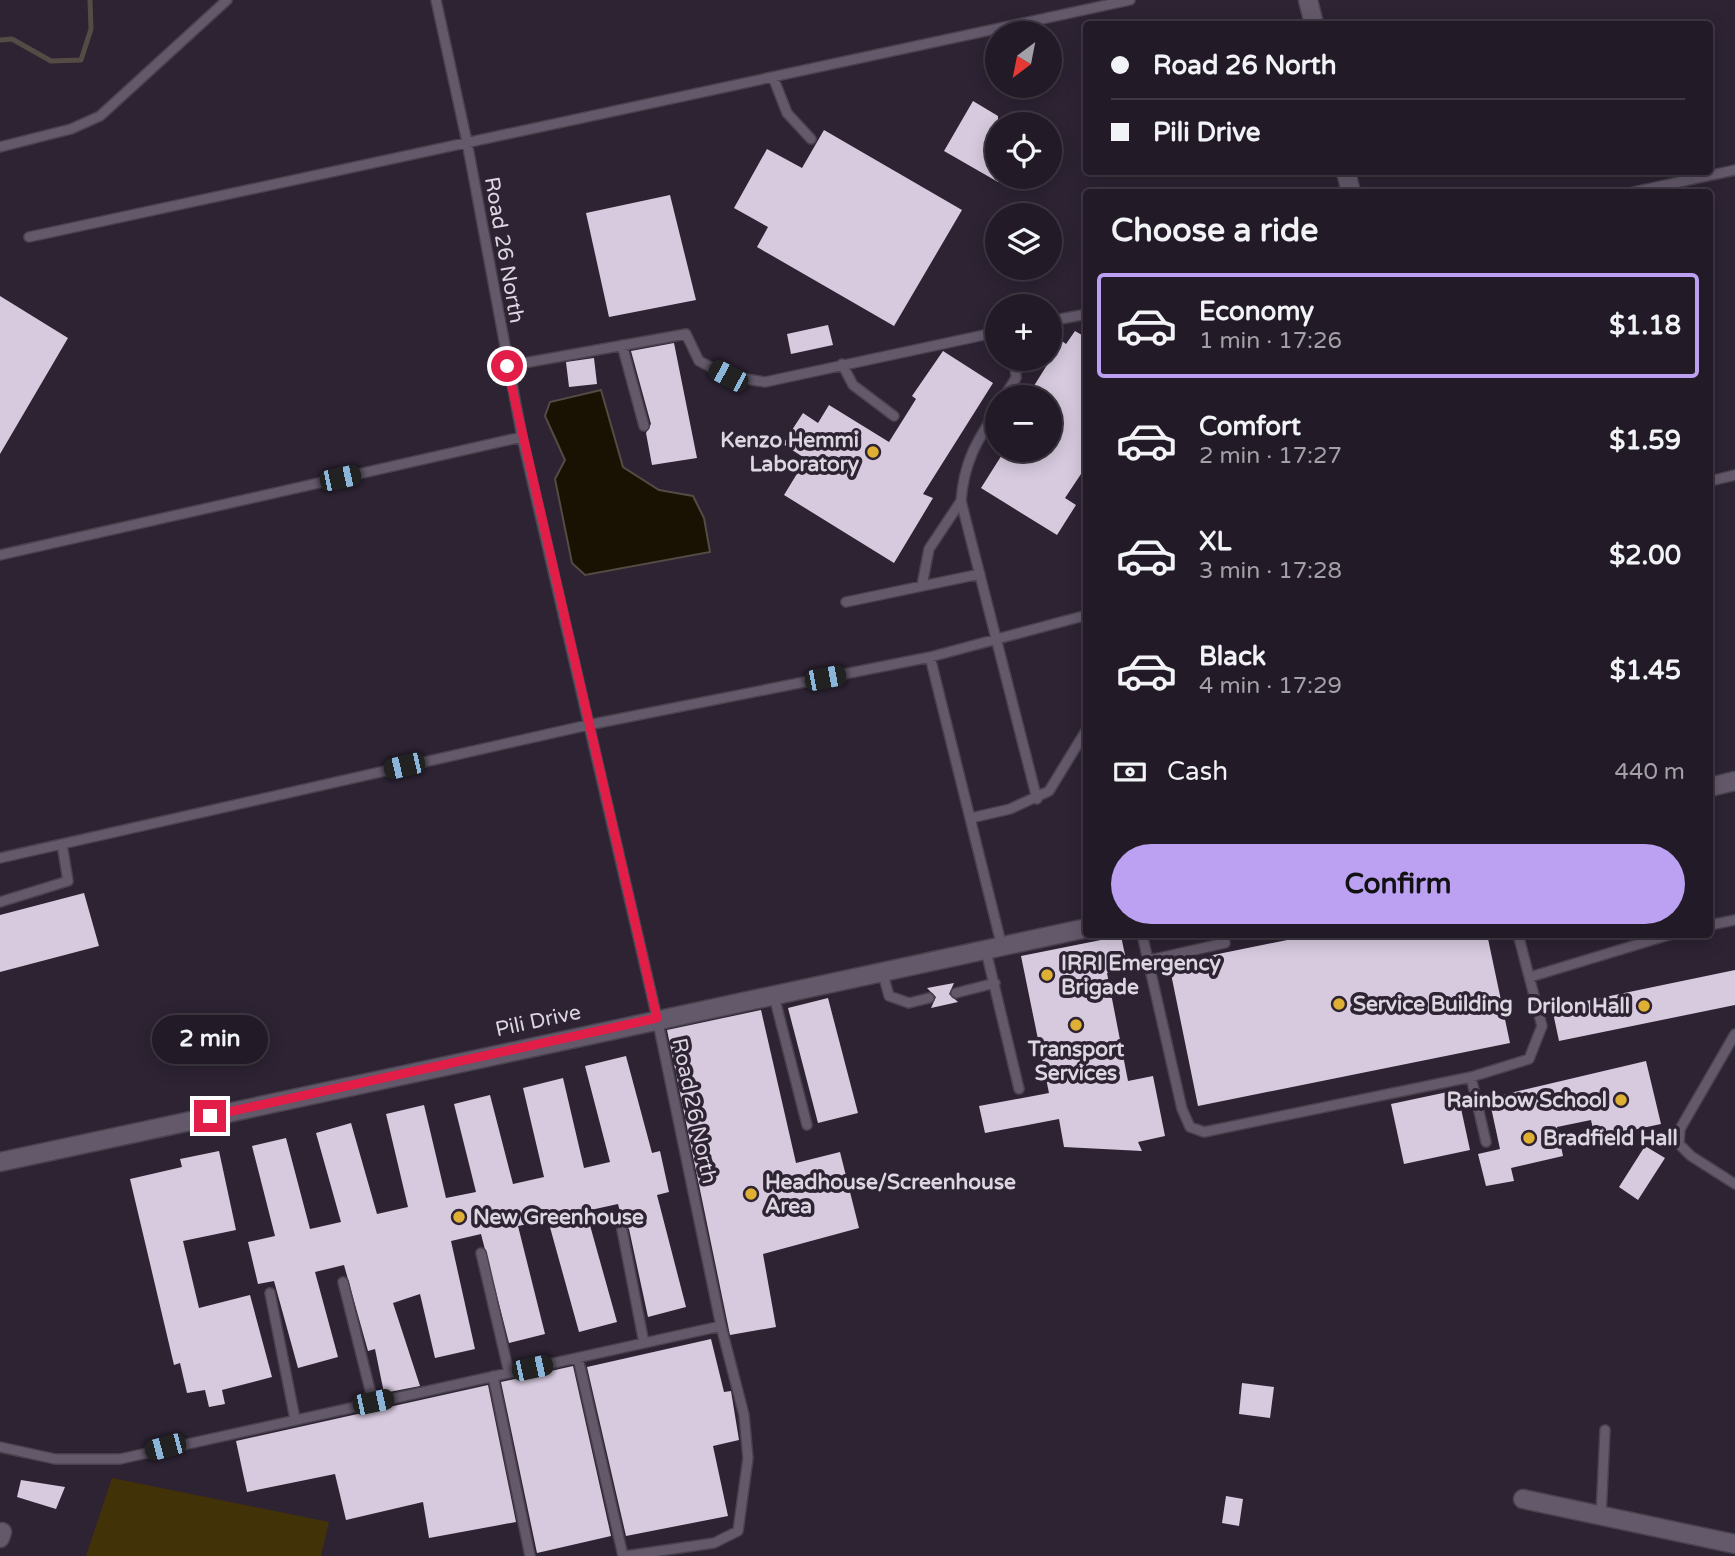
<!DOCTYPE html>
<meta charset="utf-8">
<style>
:root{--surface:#221a26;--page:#2e2732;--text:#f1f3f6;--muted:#a2a1a7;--line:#3f3843;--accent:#bca0f2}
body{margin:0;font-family:"Varela Round",sans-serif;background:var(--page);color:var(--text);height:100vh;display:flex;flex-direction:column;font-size:26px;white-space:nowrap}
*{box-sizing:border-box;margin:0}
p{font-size:23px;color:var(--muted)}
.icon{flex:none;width:38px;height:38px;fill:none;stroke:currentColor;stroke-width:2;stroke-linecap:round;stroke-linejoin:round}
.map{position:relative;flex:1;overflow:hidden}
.details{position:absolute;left:1083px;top:189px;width:630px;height:749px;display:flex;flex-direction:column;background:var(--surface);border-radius:7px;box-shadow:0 4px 18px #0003,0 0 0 2px var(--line)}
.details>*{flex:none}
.banner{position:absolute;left:1083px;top:21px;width:630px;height:154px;border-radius:7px;box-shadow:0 4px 18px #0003,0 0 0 2px var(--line);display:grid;align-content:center;height:154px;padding:0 28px;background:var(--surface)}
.needle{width:46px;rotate:212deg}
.buttons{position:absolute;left:985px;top:21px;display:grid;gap:14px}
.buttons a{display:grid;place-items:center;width:77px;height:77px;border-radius:50%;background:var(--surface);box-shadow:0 4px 18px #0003,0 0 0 2px var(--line);font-size:35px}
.end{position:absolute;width:32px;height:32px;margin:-16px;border:9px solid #e11d48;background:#fff;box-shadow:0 0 0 4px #fff}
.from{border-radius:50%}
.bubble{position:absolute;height:49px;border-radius:24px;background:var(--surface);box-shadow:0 4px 18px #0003,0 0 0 2px var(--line);font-size:23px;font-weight:700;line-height:49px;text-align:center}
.car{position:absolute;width:21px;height:42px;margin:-21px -10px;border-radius:9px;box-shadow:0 0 5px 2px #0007;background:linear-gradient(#222 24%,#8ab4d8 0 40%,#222 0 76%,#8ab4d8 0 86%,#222 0)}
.banner b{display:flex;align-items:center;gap:24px;height:66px;font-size:26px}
.banner b+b{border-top:2px solid var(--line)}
.banner i{width:18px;height:18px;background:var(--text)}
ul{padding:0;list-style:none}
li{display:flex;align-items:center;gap:21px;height:105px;margin:0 14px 10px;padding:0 14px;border:4px solid transparent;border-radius:7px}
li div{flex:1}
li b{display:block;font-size:26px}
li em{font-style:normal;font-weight:700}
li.active{border-color:var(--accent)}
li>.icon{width:63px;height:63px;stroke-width:1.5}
h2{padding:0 28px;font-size:32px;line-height:84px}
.pay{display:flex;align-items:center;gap:18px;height:77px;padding:0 28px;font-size:26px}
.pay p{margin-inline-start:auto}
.action{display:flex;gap:14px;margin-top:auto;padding:14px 28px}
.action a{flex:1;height:80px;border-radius:42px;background:var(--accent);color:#111;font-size:28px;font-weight:700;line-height:80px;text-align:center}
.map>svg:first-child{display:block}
</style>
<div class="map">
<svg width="1735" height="1556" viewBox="0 0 1735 1556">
<rect width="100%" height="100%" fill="#2d2333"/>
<path fill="#423207" d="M112,1478L329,1522L321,1556H86Z"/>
<path fill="#191101" stroke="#544c44" stroke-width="2" d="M601,390L623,467L659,490L693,496L704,518L710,552L585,575L572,563L555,479L565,460L545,416L550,402Z"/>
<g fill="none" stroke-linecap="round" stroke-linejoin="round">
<path stroke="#544c44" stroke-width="5" d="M0,40L12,39L51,61L81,60L91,29L90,0"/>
</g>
<path fill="#d7cadf" d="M973,101L998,116V182L944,151Z
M824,130L962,210L894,326L757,247L768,227L734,208L767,149L802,168Z
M670,195L696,300L609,317L586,213Z
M0,296L68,338L0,454Z
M828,325L833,345L791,354L787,334Z
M1075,331L1087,338V465L1065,498L1076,505L1057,535L981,488L1005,450H1050V397H1027L1062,341L1066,344Z
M674,343L697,458L652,465L646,433L651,424L631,351Z
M943,351L993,383L923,494L933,498L894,563L784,495L806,459L783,444L803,413L818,423L829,405L889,442L916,399L912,396Z
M594,358L597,384L569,387L566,362Z
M84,893L99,946L0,972V915Z
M1317,934H1487L1510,1043L1198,1106L1169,964Z
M1121,936L1128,969L1107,973L1128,1081L1153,1076L1165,1136L1138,1142L1142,1151L1064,1147L1059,1119L985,1133L979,1106L1049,1093L1021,956Z
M1735,970V1005L1559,1041L1552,1008Z
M954,983L949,994L958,1002L931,1008L936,997L927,988Z
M828,998L858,1113L818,1123L788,1008Z
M761,1010L796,1163L840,1152L859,1228L763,1254L776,1327L730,1335L667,1030Z
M626,1056L652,1153L660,1151L669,1192L657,1195L686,1307L648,1317L629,1229L623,1223L618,1204L586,1211L617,1322L579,1332L548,1220L518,1226L545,1334L509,1343L481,1234L451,1241L475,1349L435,1358L420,1294L393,1303L420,1386L384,1393L375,1349L368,1351L344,1265L315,1272L338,1357L298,1368L274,1281L258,1284L248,1242L275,1236L252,1146L286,1138L310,1229L341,1222L316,1133L351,1123L377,1214L408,1207L386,1114L424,1105L446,1198L476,1192L454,1104L490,1095L513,1184L544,1177L523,1088L563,1078L584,1168L610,1162L585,1066Z
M1646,1061L1661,1124L1595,1138L1591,1120L1557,1127L1563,1156L1511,1168L1514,1181L1486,1186L1478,1154L1500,1149L1489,1098Z
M1457,1090L1470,1150L1404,1164L1391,1104Z
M1645,1146L1665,1158L1638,1200L1619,1187Z
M219,1151L236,1230L183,1241L199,1308L250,1295L272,1377L222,1390L225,1404L209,1407L205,1390L187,1393L180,1363L174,1365L130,1179L182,1167L180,1159Z
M711,1339L724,1392L731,1391L739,1440L713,1446L728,1516L626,1536L587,1367Z
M573,1366L611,1536L537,1553L501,1382Z
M1242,1383L1274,1387L1270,1418L1239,1414Z
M488,1385L516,1522L429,1538L423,1502L346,1520L335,1474L247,1492L236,1441Z
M21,1480L65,1487L56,1509L17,1497Z
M1226,1496L1243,1499L1239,1526L1222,1523Z"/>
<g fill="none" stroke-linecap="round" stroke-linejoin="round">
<defs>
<path id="lane" d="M436,0L467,142L522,437L657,1018L721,1326
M773,77L787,113L811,139
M0,147L71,129L100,116L227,0
M1633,192L1735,170
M29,237L1130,0
M1050,321L1087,314
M622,345L644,426
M842,364L853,385L894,416
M507,366L686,334L699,361L728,376L765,382L998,332
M1004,397L1016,378L1015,359
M998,408C977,441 964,461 961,501L1037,799
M1710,481L1735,475
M0,555L522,437
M922,585L929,549L961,501
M846,602L980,574
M930,657L1002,947
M971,818L1010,809L1049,791L1087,729
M0,858L588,725L930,657L1087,615
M0,902L68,881L62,844
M1710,925L1735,920
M1142,934L1182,1109L1190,1127L1204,1132L1471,1077L1529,1059L1542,1026L1518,934
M986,951L1019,1089
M1150,960L1225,943L1223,934
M883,974L889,996L909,1003L929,998
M1530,977L1672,934
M956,993L995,983
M774,996L807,1125
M1735,1034L1680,1129L1679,1144L1691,1156L1735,1184
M1471,1077L1486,1142
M622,1230L644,1343
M481,1253L509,1373
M343,1282L373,1402
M270,1293L295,1419
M578,1358L623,1556
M493,1376L530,1556
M0,1447L55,1459H120L721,1326L744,1415L748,1458L738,1531L714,1543L625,1556
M1601,1516L1605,1430"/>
<path id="street" d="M1308,0L1314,24
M1346,172L1351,192
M1710,787L1735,781
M0,1162L1087,928
M1523,1499L1735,1544
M0,1538L2,1532"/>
</defs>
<use href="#lane" stroke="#49414d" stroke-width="12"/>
<use href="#street" stroke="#49414d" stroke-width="21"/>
<use href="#lane" stroke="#64596b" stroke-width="9"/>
<use href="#street" stroke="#64596b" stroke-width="18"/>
</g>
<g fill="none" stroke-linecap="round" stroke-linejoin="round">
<path stroke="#e11d48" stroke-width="9" d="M210,1116L657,1018L507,366"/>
</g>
<g fill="#dfb034" stroke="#2d2333" stroke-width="2.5">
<circle cx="873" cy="452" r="7"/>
<circle cx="1047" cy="975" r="7"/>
<circle cx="1339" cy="1004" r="7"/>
<circle cx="1644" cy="1006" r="7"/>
<circle cx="1076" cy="1025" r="7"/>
<circle cx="1621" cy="1100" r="7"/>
<circle cx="1529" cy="1138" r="7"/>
<circle cx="751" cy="1194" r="7"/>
<circle cx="459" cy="1217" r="7"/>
</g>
<g text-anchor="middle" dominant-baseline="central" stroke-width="7" stroke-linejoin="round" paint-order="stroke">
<g font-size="21" fill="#dcd6e0" stroke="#2d2333">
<text transform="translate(504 250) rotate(80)">Road 26 North</text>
<text transform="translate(538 1021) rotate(-12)">Pili Drive</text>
<text transform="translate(694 1111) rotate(78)">Road 26 North</text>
</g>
<g font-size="21" font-weight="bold" fill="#dcd6e0" stroke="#2d2333" text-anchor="start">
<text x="859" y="440" text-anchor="end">Kenzo Hemmi<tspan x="859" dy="24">Laboratory</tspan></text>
<text x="1061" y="963">IRRI Emergency<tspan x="1061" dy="24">Brigade</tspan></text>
<text x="1353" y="1004">Service Building</text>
<text x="1630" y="1006" text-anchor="end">Drilon Hall</text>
<text x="1076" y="1049" text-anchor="middle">Transport<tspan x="1076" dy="24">Services</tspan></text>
<text x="1607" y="1100" text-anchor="end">Rainbow School</text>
<text x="1543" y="1138">Bradfield Hall</text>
<text x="765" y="1182">Headhouse/Screenhouse<tspan x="765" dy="24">Area</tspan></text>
<text x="473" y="1217">New Greenhouse</text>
</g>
</g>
</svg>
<div class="buttons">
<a><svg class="needle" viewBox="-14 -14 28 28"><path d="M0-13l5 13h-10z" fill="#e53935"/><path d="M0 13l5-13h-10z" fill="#a2a1a7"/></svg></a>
<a><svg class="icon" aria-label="locate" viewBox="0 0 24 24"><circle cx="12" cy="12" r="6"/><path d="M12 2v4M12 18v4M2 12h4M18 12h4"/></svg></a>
<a><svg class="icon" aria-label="layers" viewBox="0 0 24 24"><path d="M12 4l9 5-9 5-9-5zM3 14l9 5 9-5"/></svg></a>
<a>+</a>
<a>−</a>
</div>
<i class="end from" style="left:507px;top:366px"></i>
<i class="end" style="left:210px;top:1116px"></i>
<div class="bubble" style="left:152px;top:1015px;width:116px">2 min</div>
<i class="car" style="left:728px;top:376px;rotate:298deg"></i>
<i class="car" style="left:340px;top:478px;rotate:78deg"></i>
<i class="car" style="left:825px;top:678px;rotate:79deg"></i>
<i class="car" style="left:404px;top:766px;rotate:257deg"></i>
<i class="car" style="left:532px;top:1368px;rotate:78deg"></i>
<i class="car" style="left:373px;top:1402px;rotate:78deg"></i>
<i class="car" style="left:165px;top:1447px;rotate:255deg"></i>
<div class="banner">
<b><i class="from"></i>Road 26 North</b>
<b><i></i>Pili Drive</b>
</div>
<section class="details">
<h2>Choose a ride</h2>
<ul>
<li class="active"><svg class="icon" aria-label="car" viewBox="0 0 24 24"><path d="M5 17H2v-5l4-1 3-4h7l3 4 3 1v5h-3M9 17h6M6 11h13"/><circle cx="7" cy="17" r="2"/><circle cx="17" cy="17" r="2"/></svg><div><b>Economy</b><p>1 min · 17:26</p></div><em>$1.18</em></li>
<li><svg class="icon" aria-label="car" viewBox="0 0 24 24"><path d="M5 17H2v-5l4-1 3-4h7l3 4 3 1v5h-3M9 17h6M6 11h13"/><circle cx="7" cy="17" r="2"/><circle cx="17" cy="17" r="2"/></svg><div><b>Comfort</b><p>2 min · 17:27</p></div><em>$1.59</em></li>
<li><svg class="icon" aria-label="car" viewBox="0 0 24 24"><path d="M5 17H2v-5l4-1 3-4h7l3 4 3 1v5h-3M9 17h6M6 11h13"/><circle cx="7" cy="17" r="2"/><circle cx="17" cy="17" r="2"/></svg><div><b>XL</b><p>3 min · 17:28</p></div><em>$2.00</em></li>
<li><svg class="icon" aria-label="car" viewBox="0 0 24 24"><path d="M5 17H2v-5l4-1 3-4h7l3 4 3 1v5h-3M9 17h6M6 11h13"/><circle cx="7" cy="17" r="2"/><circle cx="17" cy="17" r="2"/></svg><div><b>Black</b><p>4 min · 17:29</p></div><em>$1.45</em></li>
</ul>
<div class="pay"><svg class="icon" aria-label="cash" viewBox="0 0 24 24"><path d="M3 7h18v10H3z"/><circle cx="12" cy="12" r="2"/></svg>Cash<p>440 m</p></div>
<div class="action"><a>Confirm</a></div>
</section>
</div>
